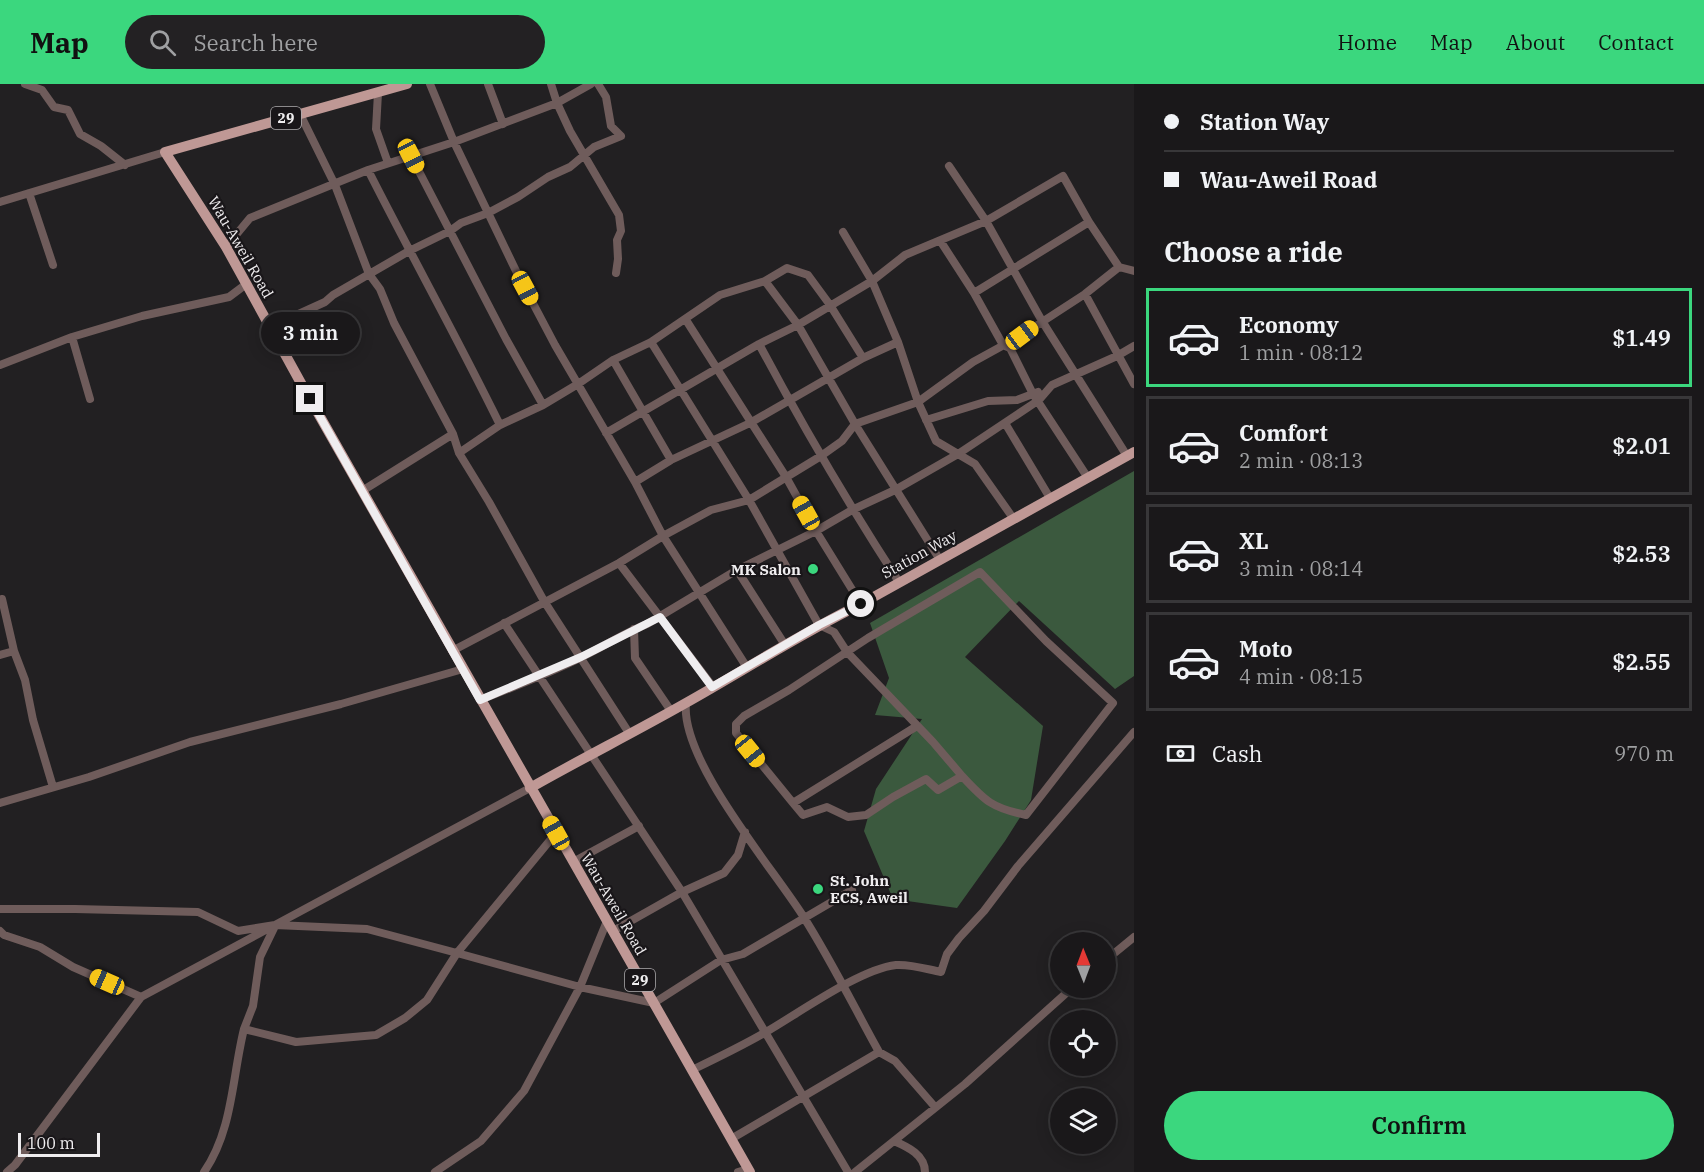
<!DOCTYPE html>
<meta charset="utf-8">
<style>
:root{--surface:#1a181a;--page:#232123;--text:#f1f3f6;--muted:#9fa0a2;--line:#383739;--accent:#3bd77e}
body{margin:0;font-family:"IBM Plex Serif",serif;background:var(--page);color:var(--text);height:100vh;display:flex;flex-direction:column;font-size:22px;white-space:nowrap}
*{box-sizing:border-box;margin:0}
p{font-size:20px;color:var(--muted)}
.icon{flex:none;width:33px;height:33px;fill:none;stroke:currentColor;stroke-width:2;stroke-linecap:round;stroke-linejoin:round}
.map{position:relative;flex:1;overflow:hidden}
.sheet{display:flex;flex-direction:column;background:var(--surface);width:570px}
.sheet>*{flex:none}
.guide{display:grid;align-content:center;height:132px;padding:0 30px;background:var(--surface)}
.needle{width:39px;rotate:359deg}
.fabs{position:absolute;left:1050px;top:848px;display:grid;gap:12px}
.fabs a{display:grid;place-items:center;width:66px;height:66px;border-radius:50%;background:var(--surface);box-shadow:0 3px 15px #0003,0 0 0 2px var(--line);font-size:30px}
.scale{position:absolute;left:18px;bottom:15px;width:82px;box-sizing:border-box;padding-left:6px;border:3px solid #efedef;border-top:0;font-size:16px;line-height:21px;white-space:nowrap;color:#efedef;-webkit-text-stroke:4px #191619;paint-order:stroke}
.end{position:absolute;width:27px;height:27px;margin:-14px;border:8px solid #efedef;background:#111;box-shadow:0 0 0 3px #111}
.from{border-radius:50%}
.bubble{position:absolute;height:42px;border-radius:21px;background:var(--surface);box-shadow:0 3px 15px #0003,0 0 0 2px var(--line);font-size:20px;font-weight:600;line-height:42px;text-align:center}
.car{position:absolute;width:18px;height:36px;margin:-18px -9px;border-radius:8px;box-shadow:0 0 4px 2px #0007;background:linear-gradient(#f5c518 24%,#345 0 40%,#f5c518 0 76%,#345 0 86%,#f5c518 0)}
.guide b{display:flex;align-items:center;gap:21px;height:57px;font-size:22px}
.guide b+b{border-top:2px solid var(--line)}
.guide i{width:15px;height:15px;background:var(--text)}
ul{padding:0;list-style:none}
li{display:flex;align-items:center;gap:18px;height:99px;margin:0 12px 9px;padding:0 18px;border:3px solid var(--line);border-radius:0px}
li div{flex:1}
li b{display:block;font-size:22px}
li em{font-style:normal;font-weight:600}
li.selected{border-color:var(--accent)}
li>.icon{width:54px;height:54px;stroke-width:1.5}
h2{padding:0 30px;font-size:27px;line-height:72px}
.pay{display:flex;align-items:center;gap:15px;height:66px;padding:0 30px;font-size:22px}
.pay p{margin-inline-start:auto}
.action{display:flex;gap:12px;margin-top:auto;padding:12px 30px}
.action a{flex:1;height:69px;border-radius:36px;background:var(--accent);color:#111;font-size:24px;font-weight:600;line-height:69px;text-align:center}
header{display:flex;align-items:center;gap:36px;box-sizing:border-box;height:84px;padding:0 30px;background:var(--accent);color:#111}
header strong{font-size:28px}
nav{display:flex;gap:33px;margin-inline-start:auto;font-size:21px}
.search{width:420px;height:54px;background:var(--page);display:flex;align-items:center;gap:15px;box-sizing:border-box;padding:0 21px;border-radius:33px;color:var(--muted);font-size:22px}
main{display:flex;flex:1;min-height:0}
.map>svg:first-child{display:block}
</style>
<header>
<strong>Map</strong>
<div class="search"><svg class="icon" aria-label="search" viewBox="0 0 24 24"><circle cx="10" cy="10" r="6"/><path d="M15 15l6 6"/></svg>Search here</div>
<nav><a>Home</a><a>Map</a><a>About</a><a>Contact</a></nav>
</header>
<main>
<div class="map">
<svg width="1134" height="1088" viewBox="0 0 1134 1088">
<rect width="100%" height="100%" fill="#222022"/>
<path fill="#3b593e" d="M1134,387V592L1115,605L1019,517L965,573L1043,642L1031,716L1005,757L957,824L893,815L864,747L876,705L922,635L875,631L889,594L870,539Z"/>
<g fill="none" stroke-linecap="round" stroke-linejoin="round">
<path stroke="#6f5c5b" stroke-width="8" d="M25,0L42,6L54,23L68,26L80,50L101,62L125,81
M430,0L454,58L517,189L555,261L635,398L663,452L746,582
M488,0L503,40
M551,0L557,19L570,47L619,131L621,147L617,156L618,175L616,189
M378,9L376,45L388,79
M300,30L335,101L369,190L380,205L394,239L453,350L459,369L489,418L544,517L629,649
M411,72L506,255L543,321
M949,82L986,137L1042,237L1127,372
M368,86C411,171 458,255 500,341
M29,109L53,181
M0,118L165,68
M1089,138L1119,183L1134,187
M843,148L872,197L898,258L918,318L936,357L975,380L1013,434
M941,158L974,209L1003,261L1010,264L1033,310L1088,394
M226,163L250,134L368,86L454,58L557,19L591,0
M765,197L798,241L855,340L940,476
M1085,210L1134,300
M686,236L786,393L816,447L861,520
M270,243L325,218L333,211L409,167L450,147L461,139L488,129L518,113L548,93L570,83L594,63L621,52L611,42L606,13L598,0
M72,253L90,315
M651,258L749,416L819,541L834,548L847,568L933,658L962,692
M759,260C802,341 849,421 899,498
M613,276L671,376
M0,281L72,253L142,232L229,213L245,201
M926,336L988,317L1017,316L1038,308
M1005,339L1050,414
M606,349L759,260L798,241L872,197L905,171L986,137L1063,92L1089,138L974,209
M459,369L500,341L543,321L578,300L613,276L651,258L720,211L765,197L787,184L808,191L830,221L863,274
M635,398L671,376L750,339L863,274L898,258
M362,407L453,350
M619,479L713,603
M737,486L785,561
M2,515L14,567L25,596L33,636L53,703
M504,539L682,808L848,1088
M634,545L635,574L671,627
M452,567L619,479L663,452L711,426L749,416L821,372L842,357L855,340L918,318L973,278L1022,251L1085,210L1119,183
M0,571L14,567
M480,616C514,603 548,590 580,574C603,563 624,549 647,540L737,486L816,447L852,426L895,406L958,370L1039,316L1052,301L1117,272L1134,262
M686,619C680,676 772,783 803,832C831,876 854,923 879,968L895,977L935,1023
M0,719L89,693L190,658L341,620L463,585
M793,719L803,731L827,723L848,733L866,731L893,713L926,695L938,706L962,692C985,717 992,724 1026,731L1113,619L1046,557L980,488L868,554L789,606L744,632L736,640V649L793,719L917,642
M573,778L639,742
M0,825H75L198,828L238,847L275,841L367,845L457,869L556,749
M275,842L260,873L253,922L244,945L296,958L376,951L405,934L427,916L457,869L580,903L607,837
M0,847L4,851L40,863L73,883L141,913L530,704
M613,847L682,808L724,789L738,771L745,748
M1106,876L1134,853
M692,986C717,974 742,962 766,948C799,929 860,885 896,881C911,880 926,885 941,888L947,870L959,854L984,827L1018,782L1134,648
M731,1055L879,968
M894,1057C908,1063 925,1071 925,1088
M7,1088L15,1081L141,913
M204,1088C233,1046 232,993 244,945
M435,1088L481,1057L524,1007L580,903L654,919L721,876L743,870L852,806
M738,1088L748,1085
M855,1088L965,1000L1073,903"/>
<path stroke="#bf9895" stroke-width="10" d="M407,0L165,68L226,163L302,301L750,1088
M530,704C581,675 633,649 684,620C743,587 800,550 861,520L1134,368"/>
</g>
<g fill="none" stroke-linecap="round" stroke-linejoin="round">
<path stroke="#efedef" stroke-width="8" d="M310,315L480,616L581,573L660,533L712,603L819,541L861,520"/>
</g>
<g fill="#3bd77e" stroke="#191619" stroke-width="2">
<circle cx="813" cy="485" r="6"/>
<circle cx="818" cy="805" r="6"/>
</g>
<g text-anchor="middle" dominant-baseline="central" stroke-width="4.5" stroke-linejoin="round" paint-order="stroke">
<g fill="#191619" stroke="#afacaf" stroke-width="1.5">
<rect x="271" y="23" width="30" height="22" rx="4.5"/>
<rect x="625" y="885" width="30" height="22" rx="4.5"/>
</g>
<g font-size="14" font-weight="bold" fill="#efedef">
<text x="286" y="34">29</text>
<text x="640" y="896">29</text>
</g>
<g font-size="15" fill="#efedef" stroke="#191619">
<text transform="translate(241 163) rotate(60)">Wau-Aweil Road</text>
<text transform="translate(919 470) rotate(-29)">Station Way</text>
<text transform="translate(614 820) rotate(60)">Wau-Aweil Road</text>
</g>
<g font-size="15" font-weight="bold" fill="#efedef" stroke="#191619" text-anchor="end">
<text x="801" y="485">MK Salon</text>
<text x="830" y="796" text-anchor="start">St. John<tspan x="830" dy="17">ECS, Aweil</tspan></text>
</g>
</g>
</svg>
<div class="fabs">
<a><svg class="needle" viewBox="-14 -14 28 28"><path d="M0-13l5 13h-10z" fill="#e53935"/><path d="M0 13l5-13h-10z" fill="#9fa0a2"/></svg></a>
<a><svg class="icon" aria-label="locate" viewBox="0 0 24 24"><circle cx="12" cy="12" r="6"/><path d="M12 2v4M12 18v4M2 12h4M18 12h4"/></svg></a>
<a><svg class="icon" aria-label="layers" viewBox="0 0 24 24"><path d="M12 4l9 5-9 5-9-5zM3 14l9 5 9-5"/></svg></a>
</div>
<div class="scale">100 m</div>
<i class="end from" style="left:861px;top:520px"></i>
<i class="end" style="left:310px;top:315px"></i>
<div class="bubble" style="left:261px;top:228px;width:99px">3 min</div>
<i class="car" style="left:411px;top:72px;rotate:153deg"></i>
<i class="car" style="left:525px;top:204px;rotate:152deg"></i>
<i class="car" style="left:1022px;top:251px;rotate:53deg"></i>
<i class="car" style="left:806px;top:429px;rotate:331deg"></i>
<i class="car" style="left:750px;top:667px;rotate:141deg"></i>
<i class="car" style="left:556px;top:749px;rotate:331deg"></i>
<i class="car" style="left:107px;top:898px;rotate:294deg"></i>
</div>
<section class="sheet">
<div class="guide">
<b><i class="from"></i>Station Way</b>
<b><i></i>Wau-Aweil Road</b>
</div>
<h2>Choose a ride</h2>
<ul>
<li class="selected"><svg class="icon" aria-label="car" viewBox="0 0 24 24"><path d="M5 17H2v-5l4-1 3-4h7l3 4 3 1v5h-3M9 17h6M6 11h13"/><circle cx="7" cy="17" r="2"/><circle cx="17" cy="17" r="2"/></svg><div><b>Economy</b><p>1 min · 08:12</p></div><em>$1.49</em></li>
<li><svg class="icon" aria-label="car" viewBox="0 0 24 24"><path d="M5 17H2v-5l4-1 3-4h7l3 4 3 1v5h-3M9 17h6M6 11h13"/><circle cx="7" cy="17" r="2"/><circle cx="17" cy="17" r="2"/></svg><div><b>Comfort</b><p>2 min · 08:13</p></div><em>$2.01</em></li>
<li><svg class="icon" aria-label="car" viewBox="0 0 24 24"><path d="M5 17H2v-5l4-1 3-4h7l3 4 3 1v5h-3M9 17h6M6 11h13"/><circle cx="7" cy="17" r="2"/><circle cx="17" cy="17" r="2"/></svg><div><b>XL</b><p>3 min · 08:14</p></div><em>$2.53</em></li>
<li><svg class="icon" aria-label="car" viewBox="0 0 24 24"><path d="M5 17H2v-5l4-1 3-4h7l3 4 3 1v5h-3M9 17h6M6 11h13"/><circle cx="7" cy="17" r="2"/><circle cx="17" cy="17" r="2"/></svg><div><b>Moto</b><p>4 min · 08:15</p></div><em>$2.55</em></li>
</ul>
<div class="pay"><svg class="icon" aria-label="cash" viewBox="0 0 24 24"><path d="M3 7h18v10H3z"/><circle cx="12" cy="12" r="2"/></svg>Cash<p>970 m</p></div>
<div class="action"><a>Confirm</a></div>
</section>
</main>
